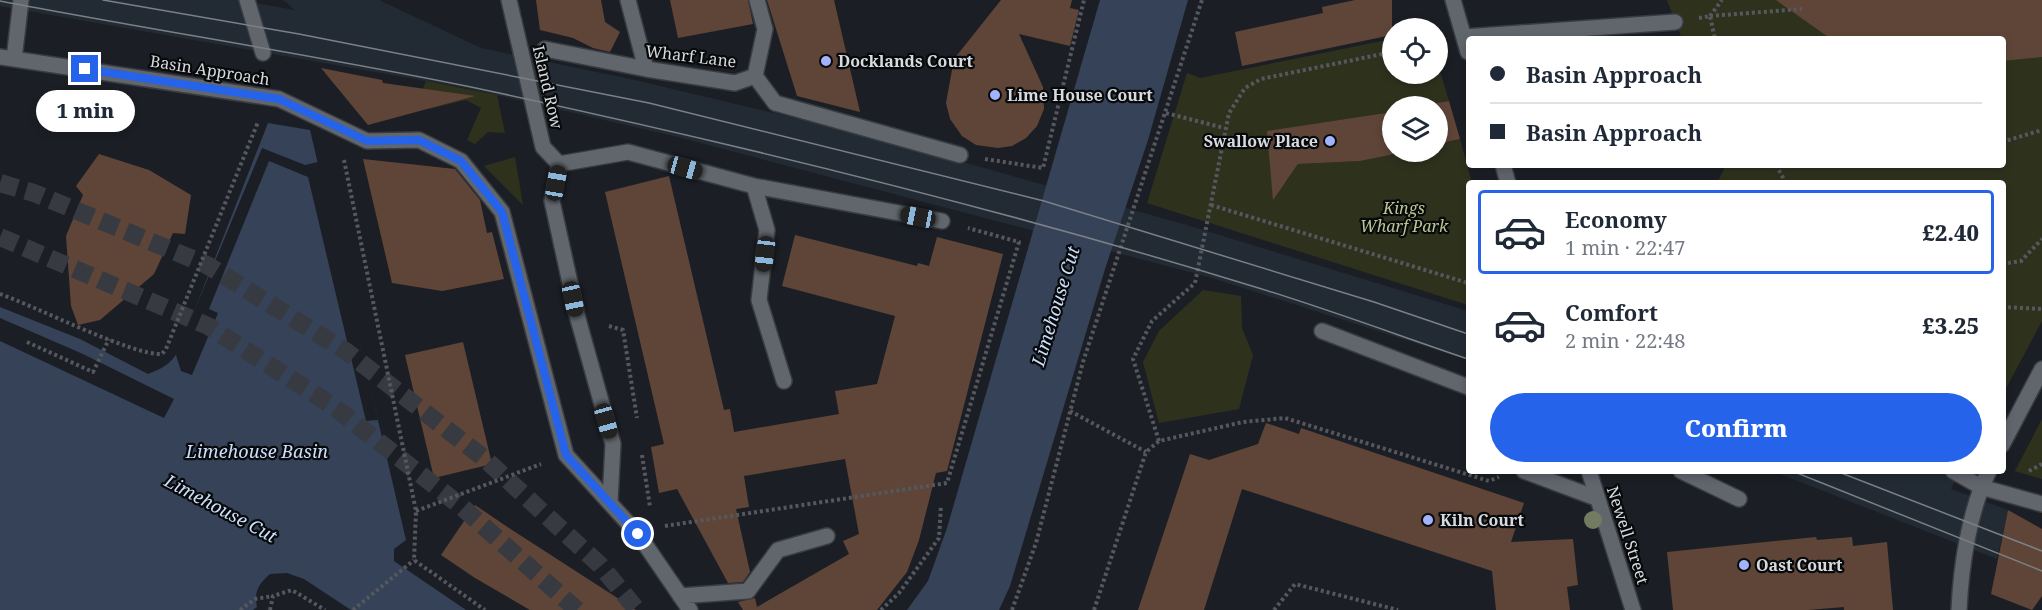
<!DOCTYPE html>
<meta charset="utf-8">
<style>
:root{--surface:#fff;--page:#f6f6f7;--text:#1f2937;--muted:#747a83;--line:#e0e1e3;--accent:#2563eb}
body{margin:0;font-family:"Noto Serif",serif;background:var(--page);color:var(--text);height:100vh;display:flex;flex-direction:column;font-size:22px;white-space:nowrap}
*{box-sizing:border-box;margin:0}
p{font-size:20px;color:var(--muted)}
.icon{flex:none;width:33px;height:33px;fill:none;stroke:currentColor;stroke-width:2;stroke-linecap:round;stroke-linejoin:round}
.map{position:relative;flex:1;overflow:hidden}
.side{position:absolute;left:1466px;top:180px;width:540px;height:294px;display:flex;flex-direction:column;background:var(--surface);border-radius:6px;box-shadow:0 3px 9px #0003}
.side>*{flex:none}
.banner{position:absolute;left:1466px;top:36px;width:540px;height:132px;border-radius:6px;box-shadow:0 3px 9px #0003;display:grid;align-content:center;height:132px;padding:0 24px;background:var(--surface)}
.tools{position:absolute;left:1382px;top:18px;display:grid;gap:12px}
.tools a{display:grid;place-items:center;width:66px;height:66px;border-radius:50%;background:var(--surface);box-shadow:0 3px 9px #0003;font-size:30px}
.end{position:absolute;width:27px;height:27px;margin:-14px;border:8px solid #2563eb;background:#fff;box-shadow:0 0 0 3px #fff}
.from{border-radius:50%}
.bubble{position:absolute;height:42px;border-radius:21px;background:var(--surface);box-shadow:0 3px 9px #0003;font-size:20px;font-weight:800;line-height:42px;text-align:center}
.car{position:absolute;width:18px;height:36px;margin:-18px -9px;border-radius:8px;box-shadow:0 0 4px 2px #0007;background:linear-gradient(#222 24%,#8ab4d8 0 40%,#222 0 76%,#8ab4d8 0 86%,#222 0)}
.banner b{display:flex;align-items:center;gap:21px;height:57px;font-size:22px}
.banner b+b{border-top:2px solid var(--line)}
.banner i{width:15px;height:15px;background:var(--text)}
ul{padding:10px 0 0;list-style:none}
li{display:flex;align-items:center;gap:18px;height:84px;margin:0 12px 9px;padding:0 12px;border:3px solid transparent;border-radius:6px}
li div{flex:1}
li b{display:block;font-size:22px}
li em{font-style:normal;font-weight:800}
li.selected{border-color:var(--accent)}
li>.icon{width:54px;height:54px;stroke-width:1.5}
.button{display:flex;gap:12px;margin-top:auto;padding:12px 24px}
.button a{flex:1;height:69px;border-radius:36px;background:var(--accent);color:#fff;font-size:24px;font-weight:800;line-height:69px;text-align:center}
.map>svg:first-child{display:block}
</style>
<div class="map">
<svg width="2042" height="610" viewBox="0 0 2042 610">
<rect width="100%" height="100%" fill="#1b1f25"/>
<path fill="#222a33" d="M0,0H238L295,10L283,0H379L481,48L635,80L874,137L1187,225L1468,311V360L1212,278L678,137L466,88L0,6Z
M1772,471H1960L1951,489L2008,510L1997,559Z"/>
<path fill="#2e321d" d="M1667,0H2042V321L2003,394L2002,183H1717L1726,165H2002V39H1682Z
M1392,39V74H1437V61L1449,101L1418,106H1392V112L1268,131L1272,183L1286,182L1298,164L1360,161L1405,152H1437V144L1460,139L1472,183H1468V305L1147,203L1187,73L1200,78Z
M426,81L497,95L505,133L488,132L475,144L467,140L481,108L466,100L429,109L423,89Z
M515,157L523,205L484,166Z
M1203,290L1241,296L1242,328L1253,355L1239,409L1159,423L1143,362L1159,331Z
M2042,419V479L2015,471Z"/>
<path fill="#354258" d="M1100,0H1188L1148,140L1105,269L1010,586L999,610H907L928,581L947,528Z
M268,123L310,130L406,540L394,549V561L466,610H351L304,579L287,573L270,574C258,585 254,591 257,607L253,610H0V307L80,339L148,374C163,368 171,364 179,350Z"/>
<path fill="#1b1f25" d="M262,148L305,165L318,162L378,420L366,421L308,177L269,161L209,309L218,313L192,375L181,371L176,355Z
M0,318L83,354L174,399L164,418L0,341Z"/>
<path fill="#5f4538" d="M536,0H601L605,22L620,32L610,52L593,48L573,38L540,30Z
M670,0H748L753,24L678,38Z
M767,0H834L860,112L797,96Z
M1001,0H1072L1070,8L1079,10L1070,46L1019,34L1043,87L1044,109L1037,126L1026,138L1012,146L998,148L976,145L962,136L950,119L946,103L954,59Z
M1355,0H1392V35L1242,66L1235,32L1323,13L1322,7Z
M1776,0H2042V57L2002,61V39H1831Z
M321,68L382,80L383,83L475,96L368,125Z
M1449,101L1460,139L1437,144V106H1418Z
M1392,112V152H1405L1360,161L1298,164L1273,200L1267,131Z
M99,154L149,170L191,195L185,234L173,233L154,274L100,320L78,325L71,306L66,236L83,195L76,186Z
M363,159L455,169L480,200L487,233L492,232L504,279L442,291L392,283Z
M669,176L724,410L730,409L734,432L839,414L835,391L877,384L895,316L782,286L795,235L917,266L918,263L929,266L937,237L1003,254L947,471L936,473L919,540L907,572L877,610H743L738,602L755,598L757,607L849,554L843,541L859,534L845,459L744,476L749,507L736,509L750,572L743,582L728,583L677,489L659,493L651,447L664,444L605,192Z
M463,342L492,464L434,478L405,355Z
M1266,423L1299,434L1301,428L1524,503L1511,542L1573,539L1578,585L1567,587L1570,610H1496L1492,571L1242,489L1204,610H1138L1190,454L1209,460L1258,444Z
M475,505L509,528L636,610H530L475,578L441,555Z
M2008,510L2042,529V596L2032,610L1991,594Z
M1816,537L1817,540L1852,537L1853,546L1887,542L1893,610H1844V607L1808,610H1673L1667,552Z"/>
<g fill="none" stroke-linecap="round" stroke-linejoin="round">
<path stroke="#373b41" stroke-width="18" stroke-dasharray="18 9" stroke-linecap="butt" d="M0,183L34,193L207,265L347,352L485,459L600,565L637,610
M0,237L208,326L333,406L462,507L577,610"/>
<defs>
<path id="minor" d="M247,0L263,53
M509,0L543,147L559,164
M628,0L646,69
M1453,0L1468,52
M1464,37L1675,22
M545,49L646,69L735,83L755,76
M0,57L279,99L367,141L419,140L461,161L502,212L566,455L638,534L690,610
M14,59L21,0
M755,76L775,103L960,155
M755,76L765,29L757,0
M559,164L628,152L754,186L942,221
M559,164L552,201L578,319L613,444L610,501
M1503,165L1508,183
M754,186L767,230L759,300L784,381
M1322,331L1468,387
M2002,445L2042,369
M1524,471L1596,498
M1589,471L1633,610
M1681,471L1739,499
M1953,471L1981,487L2042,504
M680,596L748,591L778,550L827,536
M1959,610C1961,567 1969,510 1989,471"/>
</defs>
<use href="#minor" stroke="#383b40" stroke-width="18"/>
<path stroke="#55585e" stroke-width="4" stroke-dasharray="3 3" stroke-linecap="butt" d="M1710,16L1802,9
M1710,16L1722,0
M1699,18L1710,16L1715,39
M1166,113L1224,128
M2002,142L2042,130
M985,159L1043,168L1084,0
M344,160L416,511L414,560L485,610
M1776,165L1786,183
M1211,205L1468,283
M2002,264L2021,261L2042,239
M0,294C35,306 133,356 162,354L166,349L258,122
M2002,307L2042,309
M609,326L623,330L637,418
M27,342L93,372L109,339
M1070,411L1146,452
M1159,441L1133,359L1152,321L1195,283L1229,113L1245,88L1261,79L1392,52
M642,455L650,507
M2029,471L2042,464
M416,511L541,464
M665,526L947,483L1019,242L968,228
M240,610L255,599L273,596
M270,610L273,596L292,590L325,610
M353,610L414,560
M881,610L899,593L939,538L941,505
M1012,610L1036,543L1083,362L1202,0
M1094,610L1146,452L1159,441L1243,422L1285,418L1489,481L1499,477
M1274,610L1295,584L1398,610"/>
<use href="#minor" stroke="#60666c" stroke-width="15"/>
<path stroke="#7c8085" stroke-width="1.5" d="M103,0L299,34L649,103L1044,201L1374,302L1468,334
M0,1C157,31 315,55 471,87C734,143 995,207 1252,286C1325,308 1397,335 1468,359
M1792,471L2042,571
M1836,471L2042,551"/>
</g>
<circle fill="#737b61" cx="1593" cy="520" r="9"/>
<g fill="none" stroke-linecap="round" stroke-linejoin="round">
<path stroke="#2563eb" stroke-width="8" d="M85,69L279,99L367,141L419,140L461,161L502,212L566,455L638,534"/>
</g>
<g fill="#a3b2fd" stroke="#07090b" stroke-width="2">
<circle cx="826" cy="61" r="6"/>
<circle cx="995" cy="95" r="6"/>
<circle cx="1330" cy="141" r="6"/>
<circle cx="1428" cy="520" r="6"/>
<circle cx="1744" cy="565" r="6"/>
</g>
<g text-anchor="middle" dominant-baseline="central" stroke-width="4.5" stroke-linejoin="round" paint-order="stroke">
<g font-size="16" fill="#d7dade" stroke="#07090b">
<text transform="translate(691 56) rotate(7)">Wharf Lane</text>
<text transform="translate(210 70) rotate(9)">Basin Approach</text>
<text transform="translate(548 87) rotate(77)">Island Row</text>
<text transform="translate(1628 535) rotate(72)">Newell Street</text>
</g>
<g font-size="16" font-weight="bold" fill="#d7dade" stroke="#07090b" text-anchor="start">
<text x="838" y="61">Docklands Court</text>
<text x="1007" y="95">Lime House Court</text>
<text x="1318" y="141" text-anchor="end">Swallow Place</text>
<text x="1440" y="520">Kiln Court</text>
<text x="1756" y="565">Oast Court</text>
</g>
<g font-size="16" font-style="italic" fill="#bbc792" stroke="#07090b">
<text x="1404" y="208">Kings<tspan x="1404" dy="18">Wharf Park</tspan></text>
</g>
<g font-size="18" font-style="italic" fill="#cddefa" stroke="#07090b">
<text transform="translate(1055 306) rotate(-73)">Limehouse Cut</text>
<text x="257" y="451">Limehouse Basin</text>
<text transform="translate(221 508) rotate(28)">Limehouse Cut</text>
</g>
</g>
</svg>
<div class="tools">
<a><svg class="icon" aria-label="locate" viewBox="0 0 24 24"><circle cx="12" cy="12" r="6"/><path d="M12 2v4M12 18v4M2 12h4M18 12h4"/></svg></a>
<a><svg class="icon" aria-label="layers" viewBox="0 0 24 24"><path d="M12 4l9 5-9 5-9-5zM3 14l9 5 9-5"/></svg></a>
</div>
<i class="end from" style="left:638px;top:534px"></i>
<i class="end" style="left:85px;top:69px"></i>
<div class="bubble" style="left:36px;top:90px;width:99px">1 min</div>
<i class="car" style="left:685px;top:168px;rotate:106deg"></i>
<i class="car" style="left:556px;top:183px;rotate:10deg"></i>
<i class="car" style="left:918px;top:217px;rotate:281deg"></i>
<i class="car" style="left:765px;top:254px;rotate:187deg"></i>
<i class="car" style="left:573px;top:299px;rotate:168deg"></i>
<i class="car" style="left:606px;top:421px;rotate:164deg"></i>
<div class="banner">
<b><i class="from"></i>Basin Approach</b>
<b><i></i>Basin Approach</b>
</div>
<section class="side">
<ul>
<li class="selected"><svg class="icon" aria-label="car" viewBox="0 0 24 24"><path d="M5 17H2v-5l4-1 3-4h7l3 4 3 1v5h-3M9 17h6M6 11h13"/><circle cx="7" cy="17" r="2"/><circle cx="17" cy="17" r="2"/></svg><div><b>Economy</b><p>1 min · 22:47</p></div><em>£2.40</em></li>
<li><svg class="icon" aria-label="car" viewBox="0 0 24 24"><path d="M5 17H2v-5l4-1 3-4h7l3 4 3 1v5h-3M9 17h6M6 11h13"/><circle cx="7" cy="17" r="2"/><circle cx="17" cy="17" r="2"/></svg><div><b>Comfort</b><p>2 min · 22:48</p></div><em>£3.25</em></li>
</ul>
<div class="button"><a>Confirm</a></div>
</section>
</div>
